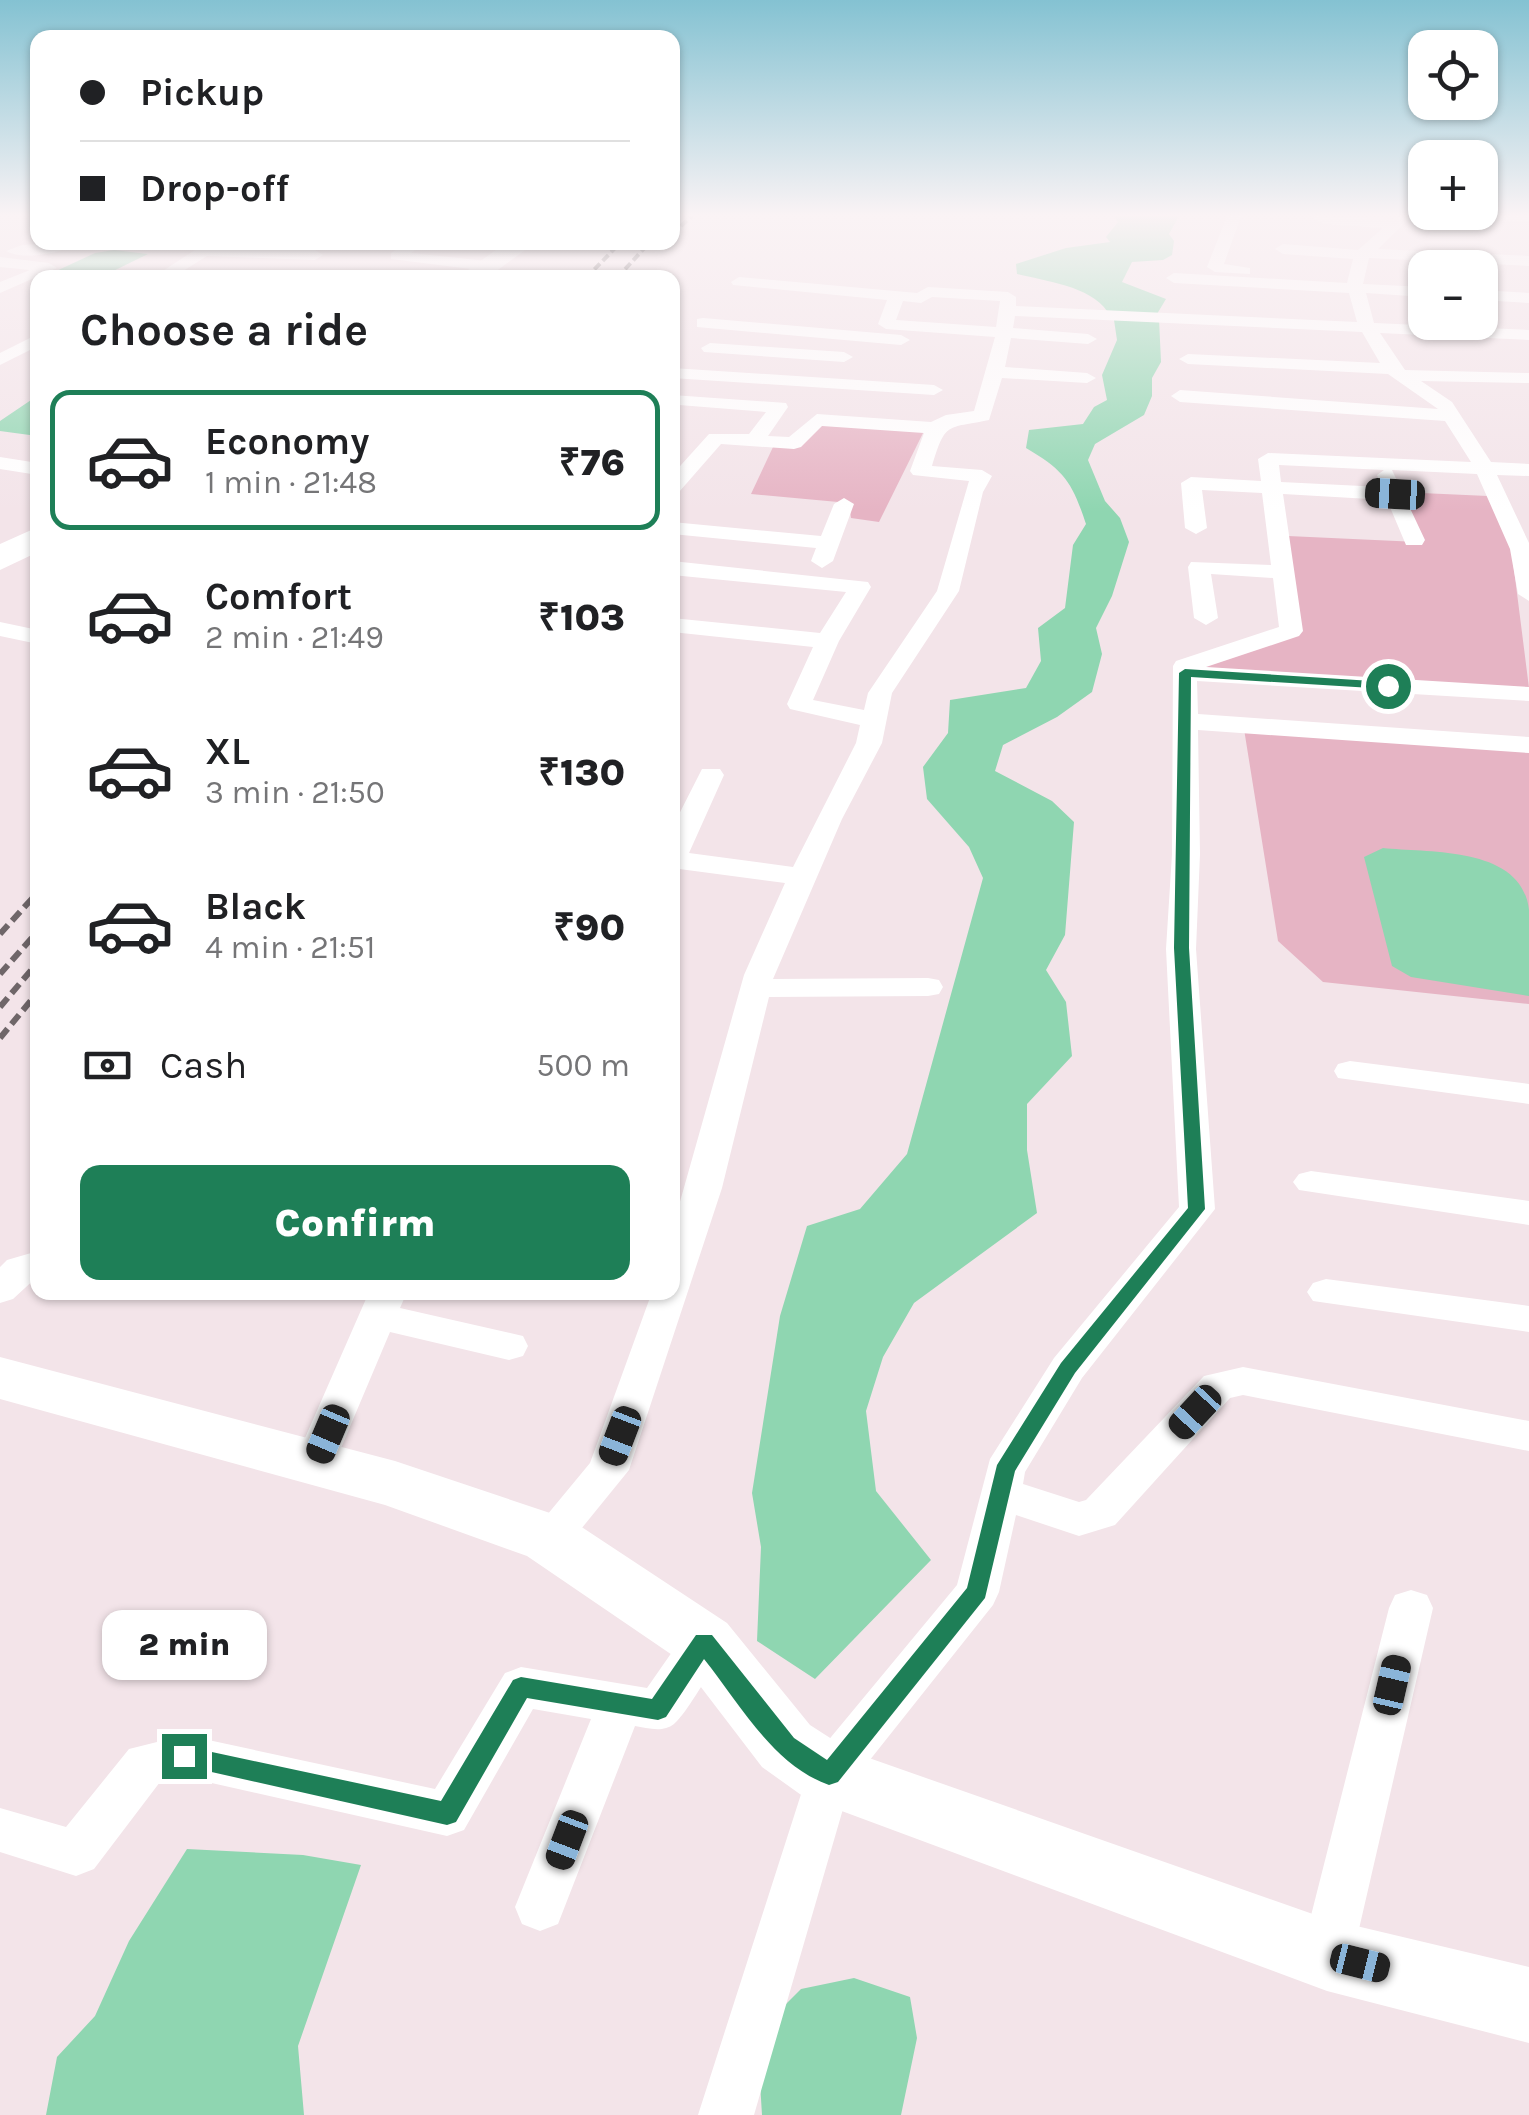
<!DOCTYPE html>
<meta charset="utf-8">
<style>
:root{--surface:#fff;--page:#f2f2f2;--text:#202124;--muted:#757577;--line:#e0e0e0;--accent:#1e7f57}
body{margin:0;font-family:Karla,sans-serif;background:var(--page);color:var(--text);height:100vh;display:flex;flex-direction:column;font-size:38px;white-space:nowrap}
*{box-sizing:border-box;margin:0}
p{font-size:32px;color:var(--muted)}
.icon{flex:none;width:55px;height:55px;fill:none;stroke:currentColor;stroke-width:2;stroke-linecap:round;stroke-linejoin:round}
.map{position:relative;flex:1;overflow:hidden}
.drawer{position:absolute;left:30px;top:270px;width:650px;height:1030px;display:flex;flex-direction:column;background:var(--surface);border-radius:20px;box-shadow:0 2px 8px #0004}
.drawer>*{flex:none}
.guide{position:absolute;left:30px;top:30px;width:650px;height:220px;border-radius:20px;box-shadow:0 2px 8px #0004;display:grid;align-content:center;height:220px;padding:0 50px;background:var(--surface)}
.controls{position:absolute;left:1408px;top:30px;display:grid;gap:20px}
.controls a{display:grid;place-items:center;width:90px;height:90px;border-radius:20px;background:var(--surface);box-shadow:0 2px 8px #0004;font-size:50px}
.end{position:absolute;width:45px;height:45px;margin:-22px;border:12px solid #1e7f57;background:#fff;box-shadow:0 0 0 5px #fff}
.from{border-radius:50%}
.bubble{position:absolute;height:70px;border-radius:20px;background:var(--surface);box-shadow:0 2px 8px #0004;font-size:32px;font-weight:800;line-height:70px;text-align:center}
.car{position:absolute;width:30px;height:60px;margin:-30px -15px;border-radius:12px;box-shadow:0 0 8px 2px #0007;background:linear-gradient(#222 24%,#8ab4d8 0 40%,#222 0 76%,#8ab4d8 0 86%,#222 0)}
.guide b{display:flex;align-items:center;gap:35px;height:95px;font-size:38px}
.guide b+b{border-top:2px solid var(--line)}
.guide i{width:25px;height:25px;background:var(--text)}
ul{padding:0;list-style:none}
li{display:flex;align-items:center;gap:30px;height:140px;margin:0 20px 15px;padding:0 30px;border:5px solid transparent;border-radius:20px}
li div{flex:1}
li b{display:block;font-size:38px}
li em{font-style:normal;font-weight:800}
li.on{border-color:var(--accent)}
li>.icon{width:90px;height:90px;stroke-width:1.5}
h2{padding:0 50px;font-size:45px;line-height:120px}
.pay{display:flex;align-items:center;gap:25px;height:110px;padding:0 50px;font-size:38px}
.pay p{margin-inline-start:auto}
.button{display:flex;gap:20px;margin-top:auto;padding:20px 50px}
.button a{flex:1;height:115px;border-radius:20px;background:var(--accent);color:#fff;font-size:40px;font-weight:800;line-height:115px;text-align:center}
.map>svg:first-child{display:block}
</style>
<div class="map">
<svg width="1529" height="2115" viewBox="0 0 1529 2115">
<rect width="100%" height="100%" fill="#f3e4e9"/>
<path fill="#e6b4c4" d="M825,423L925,429L879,522L851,518L849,503L751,494L773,447Z
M1399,492L1488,496L1510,538L1529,688L1195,667L1299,632L1288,536L1418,542Z
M1244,729L1529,748V1004L1323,982L1278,941Z"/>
<path fill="#8fd6b1" d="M1114,216H1179L1169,234L1174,241L1172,255L1163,260L1132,262L1122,282L1166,299L1157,314L1107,311C1090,286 1045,281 1017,274L1016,264L1066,248L1110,242L1106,237L1118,222Z
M114,250L148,254L101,277L52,273L95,253Z
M1159,319L1161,362L1152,378V396L1144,415L1095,444L1088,460L1105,501L1120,518L1129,542L1112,596L1096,628L1102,654L1092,692L1057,717L1003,745L995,771L1052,801L1074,822L1065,935L1046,970L1066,1002L1072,1056L1027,1104V1150L1037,1213L914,1303L883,1357L866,1411L876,1491L931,1560L815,1679L757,1641L761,1547L752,1493L780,1316L807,1226L860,1209L907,1154L983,878L969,847L927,799L923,767L948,733L950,700L1026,688L1041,661L1038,628L1065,608L1073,545L1086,524C1072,482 1065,471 1026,448L1029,430L1083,424L1094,407L1107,400L1102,375L1117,340L1114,320Z
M37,396V436L0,431V421Z
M1383,848C1430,853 1522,846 1529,910C1529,938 1529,968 1529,996L1411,977L1392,966L1364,857Z
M187,1849L303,1855L361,1865L298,2046L304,2115H46L57,2057L95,2016L129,1941Z
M854,1978L910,1997L917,2038L901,2115H762L757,2033L801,1989Z"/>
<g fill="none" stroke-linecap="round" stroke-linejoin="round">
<path fill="#fff" fill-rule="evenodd" d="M1227,216H1241L1224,264L1250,268V274L1215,272L1207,267Z
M1310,216L1393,219L1412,216L1378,249L1529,256V266L1369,258L1363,284L1425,287V297L1366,293L1374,323L1529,330V340L1380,333L1405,370L1529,373V383L1421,381L1452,402L1491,462L1529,464V476L1497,475L1529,543V601L1518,594L1510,549L1477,474L1392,470L1425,540L1422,545H1406L1387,500L1283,494L1303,631L1299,636L1206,667L1529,687V701L1197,681L1198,714L1529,737V753L1198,730L1200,854L1196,949L1215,1209L1082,1378L1025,1472L1023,1484L1079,1502L1086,1500L1204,1376L1243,1367L1529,1421V1451L1243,1395L1230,1398L1115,1525L1079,1536L1016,1515L999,1592L993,1605L850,1785L754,2115H698L812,1760L957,1585L990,1459L1054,1358L1179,1207L1166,949L1172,854L1173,666L1176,661L1279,627L1273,578L1211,574L1218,618L1206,625L1194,618L1188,567L1191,562L1271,565L1262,493L1202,490L1207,528L1196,534L1185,528L1181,483L1191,477L1261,481L1258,459L1268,453L1471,462L1445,421L1180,402L1171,396L1180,390L1438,409L1388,374L1188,364L1179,359L1188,354L1380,363L1362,332L1015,316L1013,328L1088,334L1097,339L1088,344L1011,338L1005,367L1087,373L1096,378L1087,383L1002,378L989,420C946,429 946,421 932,466L982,470L992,476L983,492L959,591L892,693L882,743L842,819L773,979L928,978L939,980L943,987L939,994L928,996L769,997L722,1188L629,1470L564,1550L549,1555L534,1550L528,1538L590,1463L652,1292H672V1230L744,975L785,883L672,868V828L702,769H720L724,775L689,853L793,867L856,743L860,725L790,709L787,704L813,647L672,632V618L820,633L846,592L672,575V561L868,582L871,587L839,641L813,700L864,710L868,693L937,591L969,481L913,475L910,471L924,433L822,426L801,447L794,449L721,444L679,492L672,494V475L709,434H749L766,412L679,405L672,403V395L786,403L788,407L768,436L789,437L817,414L931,422L946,415L974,411L995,337L886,329L878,324L887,300L733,285L731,282L739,277L917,293L928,287L1008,292L1016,297V306L1357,322L1349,293L1174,283L1166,278L1174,273L1347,283L1353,259L1283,254L1275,249L1283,244L1358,250L1383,228L1324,224ZM932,297L1000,301L996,327L896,320L903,301L921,303ZM1279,465L1384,470L1377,475L1382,487L1281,482Z
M1489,216H1529V222L1496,220Z
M80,242C65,253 22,261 6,251L22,245Z
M130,242H151L144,247Z
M188,242L315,250L323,255L315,260L207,256L172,278H152L195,250Z
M408,242H426L411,253L487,261L495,266L487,271L391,259V253Z
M0,257L49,263L57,268L0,293V282L30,270L0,267Z
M1480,290L1529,293V303L1480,300Z
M703,318L901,335L910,340L901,345L697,327V319Z
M38,334V346L0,365V353Z
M710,343L844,352L853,357L844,362L704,352L701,348Z
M672,368L934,385L943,390L934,395L672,378Z
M0,457L38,463V475L0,469Z
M844,498L854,504L833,561L822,568L811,561L816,548L672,534V522L821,536L834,504Z
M0,622L38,630V644L0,636Z
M1350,1061L1529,1084V1104L1338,1078L1334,1071L1338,1064Z
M1311,1171L1529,1201V1225L1299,1190L1293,1182L1299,1174Z
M38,1251V1276L13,1299L0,1303V1267L7,1260Z
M1326,1279L1529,1306V1332L1313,1301L1307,1292L1313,1283Z
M369,1292H407L400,1308L523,1336L528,1346L523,1356L509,1360L390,1332L330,1474L315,1479L300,1474L294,1463Z
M1411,1590L1427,1595L1433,1608L1353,1955L1345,1973L1327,1980L1309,1973L1301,1955L1389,1608L1395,1595Z
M704,1623L720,1629L727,1642C719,1658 686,1715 674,1724C663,1733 647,1728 635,1726L558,1924L540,1931L522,1924L515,1907L591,1719L533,1709L464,1830L447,1836L185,1777L160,1782L94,1869L76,1876L0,1852V1808L66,1827L129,1749L185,1735L435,1789L505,1673L521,1667L647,1688L688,1629Z"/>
<path fill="#fff" fill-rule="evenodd" d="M0,1357L395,1461L571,1520L727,1623L810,1725L852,1752L1327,1919L1529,1967V2043L1327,1991L804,1797L762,1767L681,1661L527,1556L385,1505L0,1399Z"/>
<path fill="#fff" fill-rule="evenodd" d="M507,242H536L487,278H457Z
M38,527V552L0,570V544Z"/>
<path stroke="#6f6669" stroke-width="4" stroke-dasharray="8 4" stroke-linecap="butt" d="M672,234L692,216
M586,278L621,242
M617,278L650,242"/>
<path stroke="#6f6669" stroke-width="6" stroke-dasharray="12 6" stroke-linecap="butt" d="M0,934L38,892
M0,974L38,931
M0,1007L38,962
M0,1038L38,992"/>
</g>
<linearGradient id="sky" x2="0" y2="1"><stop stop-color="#84c2d2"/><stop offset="0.42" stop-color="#faf3f5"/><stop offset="1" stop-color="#faf3f5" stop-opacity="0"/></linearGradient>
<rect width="1529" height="512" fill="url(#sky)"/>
<path fill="#1e7f57" d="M1185,669L1388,682L1394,686L1388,689L1191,677L1189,948L1205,1209L1075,1373L1015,1471L985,1598L838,1782L829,1785C773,1765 740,1704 704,1659L666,1717L658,1720L527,1698L456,1822L447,1825L176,1764L173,1756L176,1749L184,1746L441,1801L513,1680L521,1677L652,1699L696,1635H712L794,1738L827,1760L967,1588L997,1465L1061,1363L1188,1208L1174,948L1179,673Z"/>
</svg>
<div class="controls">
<a><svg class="icon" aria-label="locate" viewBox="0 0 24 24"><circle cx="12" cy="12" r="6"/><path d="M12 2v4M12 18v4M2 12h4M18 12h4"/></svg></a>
<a>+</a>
<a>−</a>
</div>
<i class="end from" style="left:1388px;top:686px"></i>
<i class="end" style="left:184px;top:1756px"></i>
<div class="bubble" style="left:102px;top:1610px;width:165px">2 min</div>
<i class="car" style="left:1395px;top:494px;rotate:273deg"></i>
<i class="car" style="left:1195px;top:1412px;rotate:223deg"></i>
<i class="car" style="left:328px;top:1434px;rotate:203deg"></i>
<i class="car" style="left:620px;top:1436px;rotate:201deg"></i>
<i class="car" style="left:1392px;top:1685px;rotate:13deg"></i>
<i class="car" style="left:567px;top:1840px;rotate:201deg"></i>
<i class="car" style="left:1360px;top:1963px;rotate:104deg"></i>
<div class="guide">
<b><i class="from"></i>Pickup</b>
<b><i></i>Drop-off</b>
</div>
<section class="drawer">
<h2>Choose a ride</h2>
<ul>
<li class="on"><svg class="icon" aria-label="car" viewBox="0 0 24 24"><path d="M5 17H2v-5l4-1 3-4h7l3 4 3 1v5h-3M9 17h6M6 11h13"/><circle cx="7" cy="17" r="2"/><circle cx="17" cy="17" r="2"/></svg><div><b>Economy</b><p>1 min · 21:48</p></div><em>₹76</em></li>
<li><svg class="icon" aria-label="car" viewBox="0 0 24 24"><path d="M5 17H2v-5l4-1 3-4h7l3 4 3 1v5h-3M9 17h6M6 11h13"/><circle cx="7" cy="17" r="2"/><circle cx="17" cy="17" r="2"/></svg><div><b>Comfort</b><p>2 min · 21:49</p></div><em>₹103</em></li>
<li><svg class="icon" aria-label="car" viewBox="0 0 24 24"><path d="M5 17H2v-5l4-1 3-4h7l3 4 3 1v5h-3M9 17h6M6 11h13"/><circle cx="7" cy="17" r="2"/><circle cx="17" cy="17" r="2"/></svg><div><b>XL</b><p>3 min · 21:50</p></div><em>₹130</em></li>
<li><svg class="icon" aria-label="car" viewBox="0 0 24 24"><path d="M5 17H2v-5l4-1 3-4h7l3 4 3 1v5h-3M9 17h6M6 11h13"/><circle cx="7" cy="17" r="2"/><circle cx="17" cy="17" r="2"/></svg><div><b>Black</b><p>4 min · 21:51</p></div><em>₹90</em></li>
</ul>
<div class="pay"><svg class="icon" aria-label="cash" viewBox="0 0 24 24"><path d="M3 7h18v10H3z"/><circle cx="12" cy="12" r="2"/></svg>Cash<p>500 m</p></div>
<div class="button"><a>Confirm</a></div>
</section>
</div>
